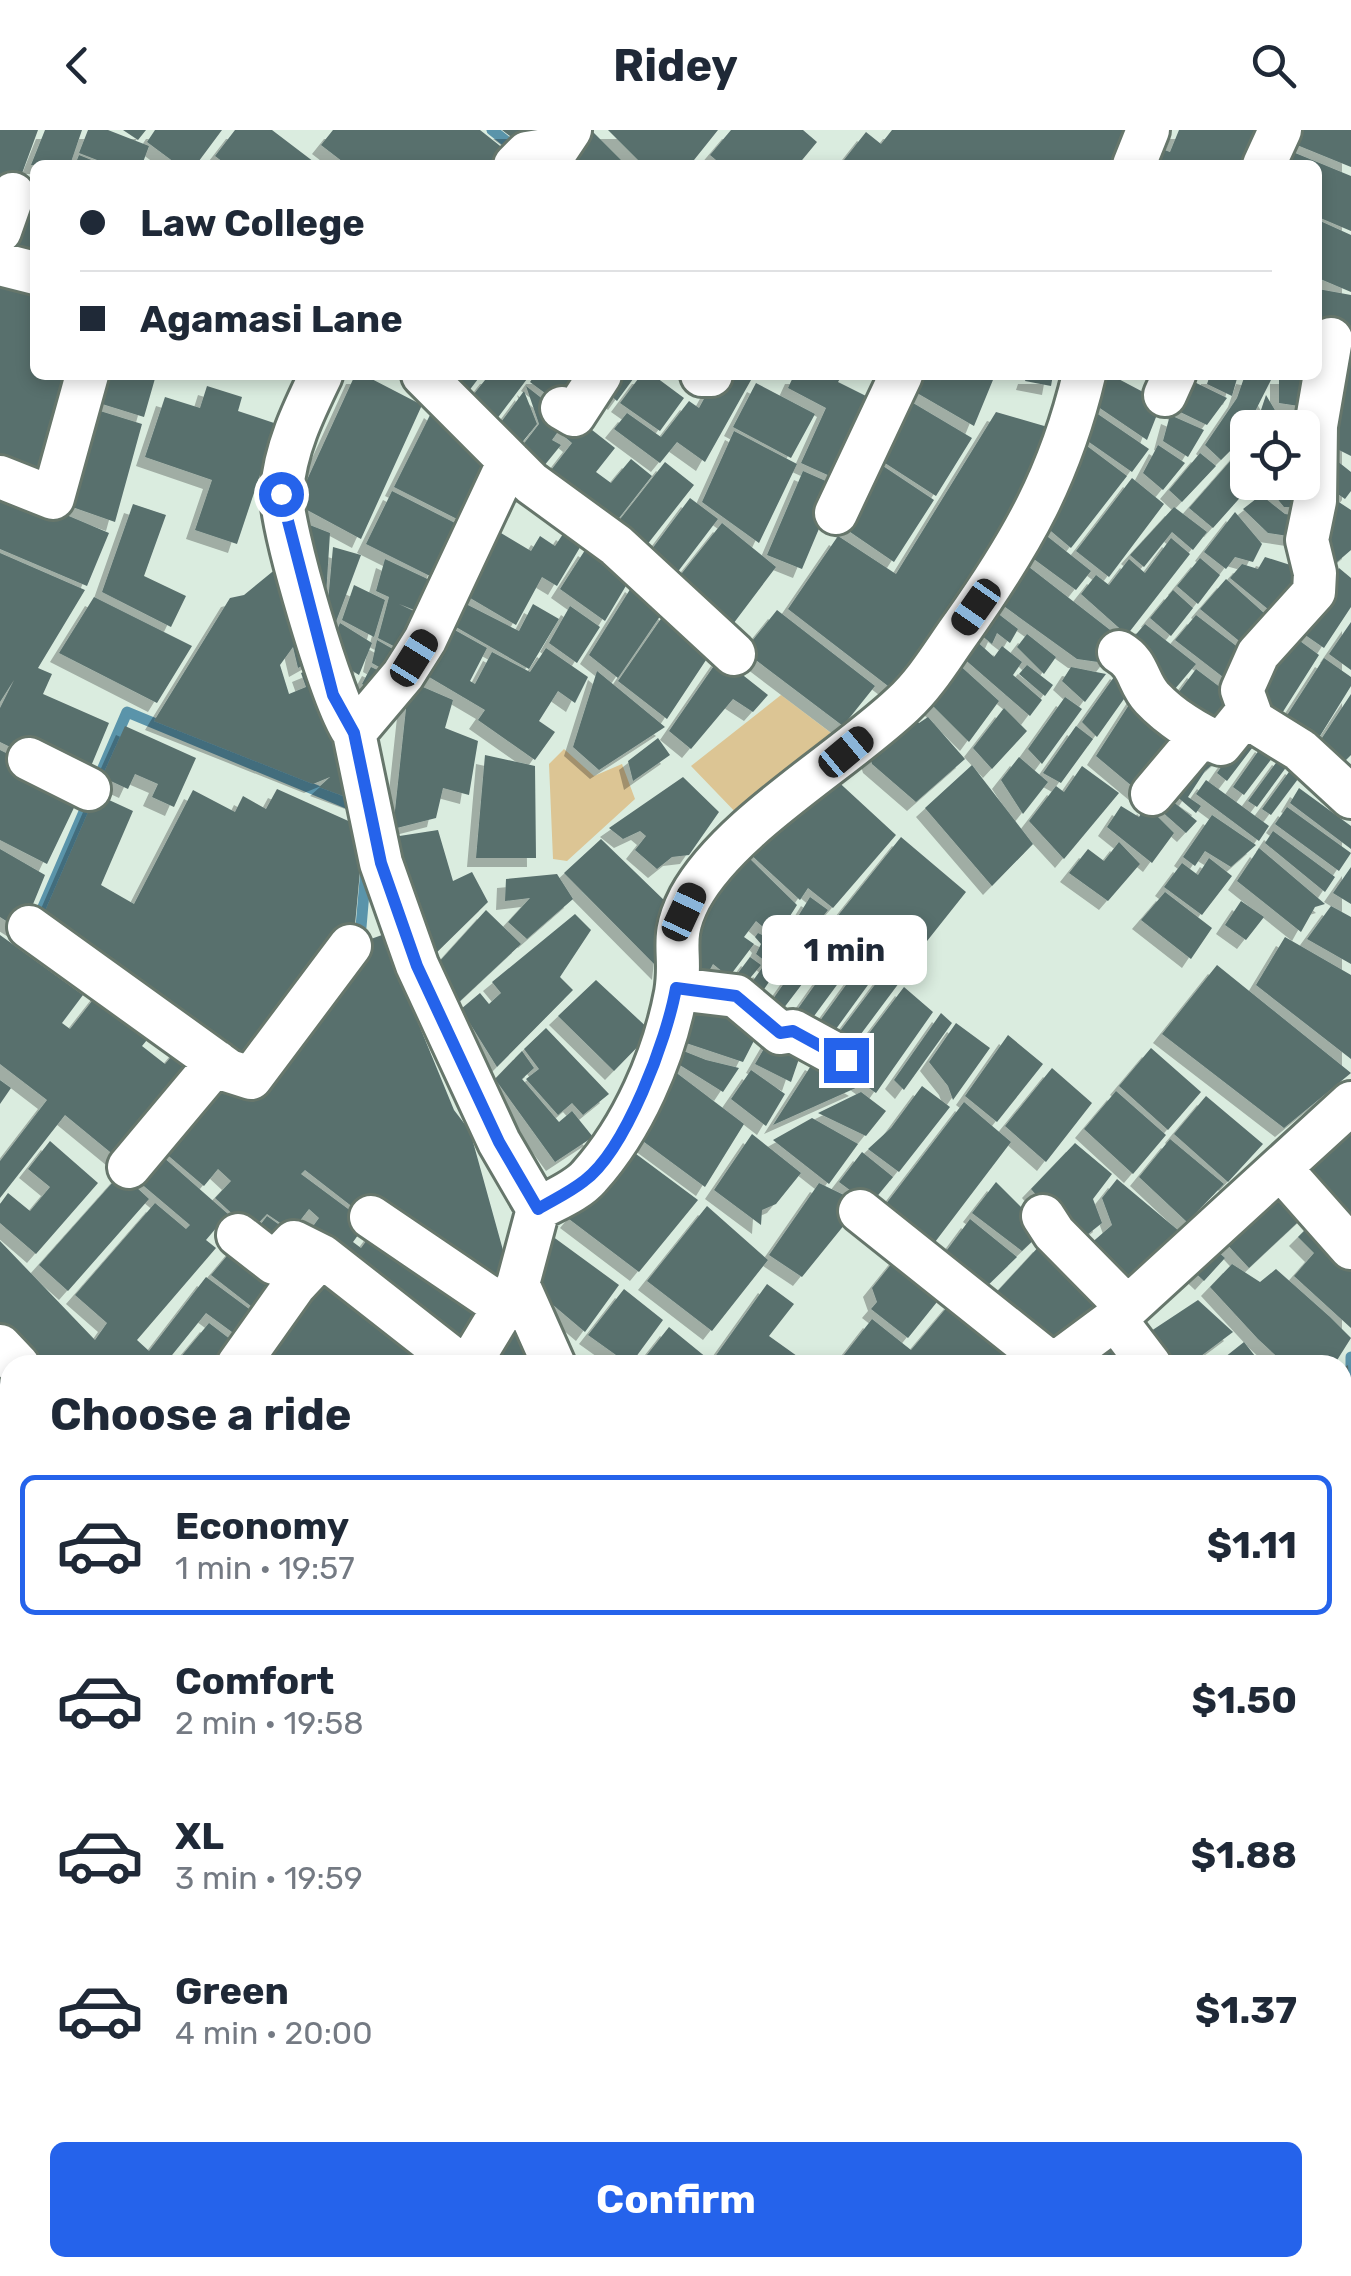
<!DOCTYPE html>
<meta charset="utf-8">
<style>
:root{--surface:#fff;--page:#f6f6f7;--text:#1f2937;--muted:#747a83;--line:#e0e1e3;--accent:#2563eb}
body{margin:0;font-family:Rubik,sans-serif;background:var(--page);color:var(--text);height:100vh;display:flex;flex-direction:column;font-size:38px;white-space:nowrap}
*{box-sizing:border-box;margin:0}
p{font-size:32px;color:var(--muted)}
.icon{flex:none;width:55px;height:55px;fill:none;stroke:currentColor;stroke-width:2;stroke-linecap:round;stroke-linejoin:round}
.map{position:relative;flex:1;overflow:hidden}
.panel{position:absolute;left:0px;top:1225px;width:1352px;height:922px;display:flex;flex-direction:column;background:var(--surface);border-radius:30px 30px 0 0;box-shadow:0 5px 15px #0003}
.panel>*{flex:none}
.top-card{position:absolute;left:30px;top:30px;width:1292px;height:220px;border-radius:15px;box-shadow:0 5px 15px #0003;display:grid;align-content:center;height:220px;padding:0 50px;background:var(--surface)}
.controls{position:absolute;left:1230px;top:280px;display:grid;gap:20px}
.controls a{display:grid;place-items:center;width:90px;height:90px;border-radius:15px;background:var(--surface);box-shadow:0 5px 15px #0003;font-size:50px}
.end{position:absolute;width:45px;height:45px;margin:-22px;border:12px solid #2563eb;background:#fff;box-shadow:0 0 0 5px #fff}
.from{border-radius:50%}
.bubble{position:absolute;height:70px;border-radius:15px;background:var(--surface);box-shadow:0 5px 15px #0003;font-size:32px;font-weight:700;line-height:70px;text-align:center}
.car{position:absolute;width:30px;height:60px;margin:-30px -15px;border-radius:12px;box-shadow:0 0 8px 2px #0007;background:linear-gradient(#222 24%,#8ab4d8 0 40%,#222 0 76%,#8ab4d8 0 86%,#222 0)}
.top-card b{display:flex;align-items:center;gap:35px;height:95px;font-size:38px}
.top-card b+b{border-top:2px solid var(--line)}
.top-card i{width:25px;height:25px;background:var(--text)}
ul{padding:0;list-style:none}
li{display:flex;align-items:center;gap:30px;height:140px;margin:0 20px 15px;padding:0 30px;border:5px solid transparent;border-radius:15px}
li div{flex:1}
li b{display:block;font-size:38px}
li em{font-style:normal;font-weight:700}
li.on{border-color:var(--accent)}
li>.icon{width:90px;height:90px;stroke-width:1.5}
h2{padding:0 50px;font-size:45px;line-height:120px}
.cta{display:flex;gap:20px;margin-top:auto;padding:20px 50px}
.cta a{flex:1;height:115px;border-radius:15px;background:var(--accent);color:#fff;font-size:40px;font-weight:700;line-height:115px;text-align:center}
header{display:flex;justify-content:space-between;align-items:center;height:130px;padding:0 50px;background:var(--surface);font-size:45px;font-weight:700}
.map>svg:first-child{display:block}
</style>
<header><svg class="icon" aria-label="back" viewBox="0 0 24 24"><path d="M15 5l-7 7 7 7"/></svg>Ridey<svg class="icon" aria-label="search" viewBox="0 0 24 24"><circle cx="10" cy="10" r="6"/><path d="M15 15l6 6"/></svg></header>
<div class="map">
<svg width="1351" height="2146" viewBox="0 0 1351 2146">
<defs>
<filter id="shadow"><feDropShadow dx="-9" dy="9" stdDeviation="0" flood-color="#0004"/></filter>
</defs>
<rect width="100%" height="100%" fill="#daecdf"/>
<path fill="#dcc594" d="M781,565L839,609L742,689L691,636Z
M564,619L594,646L622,634L635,669L567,731L553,729L549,634Z"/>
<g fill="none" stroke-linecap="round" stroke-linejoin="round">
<path stroke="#5a94aa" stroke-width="11" d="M492,0L520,22
M37,791L127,582L361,679
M353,807L361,797L366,739
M1351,1227V1249
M0,1327L10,1338
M1342,1883L1351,1886"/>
</g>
<path fill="#596f6d" filter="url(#shadow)" d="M0,0H38L17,57L0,51Z
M45,0H82L70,35H31Z
M88,0H108L149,16L142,35H110L79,23Z
M123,0H146L138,10Z
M155,0H222L196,35H178L147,12Z
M235,0H272L318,35H227L215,26Z
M333,0H480L504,19L492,35H347L321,15Z
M502,0H523L515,10Z
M591,0L626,35H557Z
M608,0H718L690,35H643Z
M731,0H803L817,12L798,35H722L710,25Z
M892,0H1129L1112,35H840L866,2L881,14Z
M1179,0H1261L1246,35H1137L1145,13L1170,22Z
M1297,0H1351V37L1292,13Z
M1283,18L1351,46V101L1318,87V35H1276Z
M79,25L104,35H75Z
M26,49L35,52V131L2,122Z
M1318,90L1351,105V162L1318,148Z
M0,140L35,150V245H78L49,359L0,340Z
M1318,159L1351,165V201H1318Z
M1351,226V326L1331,316L1342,227Z
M92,245H156L144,287L86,269Z
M355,245H364L422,275L361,409L296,374Z
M428,245H481L459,274Z
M489,245H530L487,302L462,279Z
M535,245H598L572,283L530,252Z
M607,245H636L617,271L601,257Z
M641,245H653L684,268L660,301L620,273Z
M717,245L751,250L705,332L677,312L660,333L614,299L627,283L661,307L689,271L699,278Z
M794,245H842L838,252L880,273L841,351L801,333L826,278L788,258Z
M912,245H995L974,296L905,256Z
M1027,245H1053L1051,256L1025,251Z
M1094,245H1111L1162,272L1147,310L1088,270Z
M1210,245H1238L1232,266L1207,254Z
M1245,245L1271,250L1240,311L1221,330L1205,315L1237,268Z
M1279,245H1315L1312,278L1279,273Z
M1184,247L1227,268L1207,295L1174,279Z
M756,253L815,284L791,328L733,297Z
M207,256L242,267L238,281L277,294L237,414L195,400L212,350L145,327L165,267L200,278Z
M526,256L558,281L562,296L552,310L561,315L535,347L512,329L539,294Z
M524,261L537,294L512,325L490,307Z
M1266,265L1276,282L1310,292L1302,298H1255Z
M903,267L972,308L936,366L871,324Z
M84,276L142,294L115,392L58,372Z
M1086,276L1149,319L1132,342L1079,305Z
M433,279L492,328L459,390L394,357Z
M996,282L1058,300L994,443L901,566L788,479L838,406L896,444Z
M573,285L615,318L596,342L611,353L631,329L652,346L609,401L541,353L572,313L559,302Z
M1170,285L1204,300L1188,327L1163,311Z
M734,301L797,334L759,413L702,372Z
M1158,315L1185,333L1163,360L1143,343Z
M1087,316L1127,346L1071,418L1039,391Z
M1240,320L1248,326V352H1254L1213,398L1189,378Z
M1200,323L1216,336L1182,372L1169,360Z
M871,328L934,370L894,432L837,393Z
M1336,330L1351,342V361L1345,369L1335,362Z
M665,332L694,355L639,425L610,402Z
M803,341L837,356L802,439L767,425Z
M1132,348L1164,374L1109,447L1076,421Z
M1270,352H1302L1307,378L1284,377L1266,355Z
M0,357L109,403L87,456L0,419Z
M392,361L457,394L432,447L366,414Z
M1325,363L1351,380V420L1329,439Z
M1261,365L1285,384L1306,387L1301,408L1268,403L1243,379Z
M690,368L718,389L667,456L640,435Z
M133,374L166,385L144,446L186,466L171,497L102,462Z
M1174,377L1207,402L1193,420L1172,402L1144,437L1130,425Z
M1235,382L1262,414L1253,432L1235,427L1226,439L1204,422Z
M297,390L330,403L325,481Z
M722,393L776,437L724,506L670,458Z
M491,397L531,421L540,406L555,416L565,401L582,414L557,456L542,447L516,495L460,462Z
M1038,399L1091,441L1076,460L1023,421Z
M1171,408L1190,424L1127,505L1081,464L1096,445L1109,455L1129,429L1145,443Z
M333,417L361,425L334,497L326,494Z
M587,417L630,449L605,491L560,459Z
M0,423L85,460L38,538L52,544L43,564L109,593L84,653L0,612V578L14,550L0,572Z
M1265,427L1306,440L1280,489L1230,448L1242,434L1258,439Z
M1200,428L1220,445L1198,474L1177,456Z
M288,429L314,529L298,538L293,517L280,535L289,564L306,557L301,543L318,536L362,673L319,657L330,647L313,654L154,591L230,468L244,465Z
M385,429L436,453L422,483L399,474L426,487L407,523L378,508L389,467L376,461Z
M1020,430L1123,510L1105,533L1077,529L994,469Z
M1339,438L1351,448V477L1324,518L1298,500Z
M1226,449L1274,492L1249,519L1200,479Z
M634,453L665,479L618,548L589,525Z
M354,455L385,470L374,507L342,490Z
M1173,460L1193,478L1171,506L1150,488Z
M94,467L192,516L157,573L59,523Z
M460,471L519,501L533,474L559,489L529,539L449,493Z
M570,476L600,497L577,533L549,513Z
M992,479L1018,499L1010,513L997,503L992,514L976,501Z
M667,480L712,521L667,589L618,551Z
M777,480L875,556L843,596L744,521Z
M1196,485L1248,525L1232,554L1175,510Z
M1351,492V540L1329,524Z
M340,493L372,513L359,545L327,525Z
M444,494L487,518L470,551L475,554L492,522L530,542L546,518L588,547L575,573L558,561L539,591L555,602L535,630L478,590L485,580L419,541Z
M1145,494L1196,534L1169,566L1125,517Z
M1289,503L1319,525L1279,588L1248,565Z
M1027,504L1056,527L1044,544L1017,517Z
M973,508L994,527L1002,516L1022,532L1013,545L1042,570L1030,586L962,527Z
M377,510L405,526L393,545L372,533Z
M720,527L768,565L753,582L733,569L691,619L669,601Z
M1324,528L1351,547V556L1315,614L1284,590Z
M956,532L999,571L969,612L927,570Z
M1027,535L1053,555L1045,566L1019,544Z
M371,537L392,547L380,564L362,554Z
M1071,537L1106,544L1085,572L1062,551Z
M1196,539L1237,570L1212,605L1170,574Z
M1119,540L1136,552L1097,607L1082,592Z
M597,541L665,597L599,640L573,617Z
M409,551L453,570L445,598L478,611L469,665L443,658L436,688L393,699Z
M1136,564L1178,604L1139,662L1096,626Z
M1351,564V625L1343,633L1318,614Z
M1065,567L1082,579L1042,634L1028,619Z
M1004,578L1027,601L992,639L973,618Z
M908,583L919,593L928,587L965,629L916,672L872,634L867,617Z
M125,596L196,628L174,677L152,667L158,654L135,644L128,659L102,647Z
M1076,596L1093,609L1061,653L1043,643Z
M1246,601L1259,609L1227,651L1217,643Z
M658,608L670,625L633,651L628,631Z
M1264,613L1276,623L1244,665L1233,657Z
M0,620L82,661L47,734L0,710Z
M1201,621H1228L1205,641L1188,667L1201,676L1196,683L1167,658Z
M485,625L535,636L536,728H476Z
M1281,626L1290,632L1257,677L1248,671Z
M1019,627L1048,652L1023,684L1001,650Z
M972,635L1033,714L992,756L925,678Z
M1294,635L1304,641L1271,685L1262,679Z
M1082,636L1119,663L1064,729L1029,691L1056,656L1064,662Z
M832,646L896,705L833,778L808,758L800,770L748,722Z
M683,647L719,682L689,725L672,727L657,739L635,720L646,706L640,701L623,709L609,698Z
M1206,650L1269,696L1259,711L1196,664Z
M1299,658L1351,696V719L1290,673Z
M277,659L364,698L355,795L246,941L39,795L96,664L133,681L101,755L134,774L193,660L235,682L243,666L266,679Z
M1161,662L1197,691L1186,703L1151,672Z
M1146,675L1174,703L1152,733L1107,697L1121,676L1139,687Z
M1287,677L1351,723L1339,741L1275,694Z
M1212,685L1256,715L1231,737L1205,721L1195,736L1183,727Z
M438,700L453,751L472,742L488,772L433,826L393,707Z
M1273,701L1335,747L1325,762L1265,713Z
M901,707L966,762L900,845L832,793Z
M601,709L668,774L661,841L564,743Z
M1119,712L1140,734L1108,771L1069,743L1088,719L1104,731Z
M1259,718L1325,774L1315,777L1301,802L1237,751Z
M0,719L45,745L22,801L0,787Z
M745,724L797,775L776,808L756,791L744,807L754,814L729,847L713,834L707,845L692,847L702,779Z
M1209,728L1232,746L1202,785L1164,757L1182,733L1198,745Z
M1351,737V774L1333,763Z
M557,744L573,769L527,809L508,792L530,768L505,771L506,749Z
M1165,762L1212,798L1191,829L1141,790Z
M810,767L828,780L779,842L756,824L761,814L755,807L758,803L781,814Z
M1241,771L1264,787L1246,810L1225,795Z
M1331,776L1351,787V834L1307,809Z
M486,780L521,814L458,873L438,833Z
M575,784L591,800L560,847L573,860L497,937L461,879L480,863L489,874L501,863L492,852Z
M823,798L838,807L780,883L768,876Z
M0,805L83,865L62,893L70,899L103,857L156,899L142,916L165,934L179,917L200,935L121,1031L65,985L0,1068V1031L47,970L0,934Z
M382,805L454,980L470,1001L506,1131L498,1166L354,1078L305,1040L301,1044L367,1093L353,1112L361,1118L378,1095L495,1181L462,1226L303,1110L319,1088L309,1079L292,1101L267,1084L251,1101L215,1068L231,1051L218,1039L204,1056L157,1016L219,941L252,954L357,814Z
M1285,807L1351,845V929L1256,855Z
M844,814L859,825L806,897L792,887Z
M867,826L881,837L828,910L814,899Z
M750,827L761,835L741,859L732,851Z
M1217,835L1351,943L1284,998L1162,904Z
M762,838L773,846L756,871L745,862Z
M883,844L899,853L852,916L837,905Z
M596,850L652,902L614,941L558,886Z
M904,857L933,882L876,963L842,939Z
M686,876L731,883L761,897L743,932L680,911Z
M941,883L952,893L904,960L894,950Z
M956,893L990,918L953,970L948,956L929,932Z
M546,898L609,964L583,985L572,973L558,985L526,949L539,939L524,919Z
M772,905L801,923L791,952L755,934Z
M1008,905L1043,934L997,992L965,966Z
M1151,918L1201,962L1168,1000L1119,956Z
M681,920L706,930L739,938L723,962L675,932Z
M522,921L534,938L522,949L559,992L572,981L593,1007L555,1032L495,949Z
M814,931L858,957L773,995Z
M1052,938L1092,973L1046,1032L1005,996Z
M751,940L785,964L766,996L731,969Z
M674,941L744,994L705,1057L636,1006Z
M0,950L11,958L0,974Z
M922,956L950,977L899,1042L868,1019L891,998Z
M1116,961L1166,1005L1133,1044L1084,999Z
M861,962L886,981L866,1006L818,983Z
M1206,966L1263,1014L1228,1052L1174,1004Z
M964,972L1011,1012L932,1116L882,1079Z
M812,988L858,1014L829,1054L773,1010Z
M1351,1003V1111L1297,1053Z
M752,1004L801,1043L776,1074L762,1080L761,1095L714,1060Z
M1170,1009L1224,1054L1187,1092L1139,1047Z
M50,1011L98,1053L36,1124L0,1093V1074L8,1063L30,1081L50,1057L28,1039Z
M1075,1013L1112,1044L1093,1069L1102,1093L1077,1113L1031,1059Z
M628,1018L698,1070L639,1142L569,1089Z
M154,1019L228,1084L206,1110L216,1118L137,1210L149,1221L206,1147L264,1190L247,1213L206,1183L164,1235H40L0,1194V1111L95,1210L107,1193L75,1165L155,1073L186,1099L190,1095L132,1046Z
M862,1022L893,1047L870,1075L839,1052Z
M121,1043L149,1069L68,1161L39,1135Z
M1117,1049L1179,1101L1116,1156L1081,1122L1112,1095L1102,1068Z
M996,1052L1044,1100L1022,1121L972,1083Z
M1286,1052L1312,1079L1249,1138L1223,1110Z
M819,1053L850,1068L845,1094L802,1147L769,1125Z
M707,1076L768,1130L712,1201L647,1151Z
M267,1086L295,1106L248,1111Z
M1317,1088L1351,1124V1198L1294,1146L1314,1123L1298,1107Z
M970,1089L1017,1127L986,1157L944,1124Z
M552,1106L619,1155L585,1202L533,1158Z
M241,1109L287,1118L265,1187L211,1145Z
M1207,1112L1225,1128L1204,1151L1186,1134Z
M1042,1113L1095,1178L1051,1215L994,1165Z
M900,1123L945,1162L908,1208L871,1179L877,1172L872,1158Z
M323,1131L453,1235H249Z
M1232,1134L1260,1152L1276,1139L1330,1187L1351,1208L1334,1235H1286L1258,1209L1210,1157Z
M767,1154L794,1174L769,1206L804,1231L801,1235H709Z
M624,1159L663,1190L630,1235L588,1205Z
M953,1170L1021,1229L1016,1235H836L872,1189L911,1220Z
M1198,1170L1233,1202L1189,1235H1169L1145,1205Z
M209,1193L243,1219L236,1235H174Z
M669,1197L707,1228L702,1235H639Z
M517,1199L536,1235H494L500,1226Z
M1115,1211L1130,1235H1084Z
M1244,1212L1262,1235H1215Z
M1348,1235L1351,1280L1342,1291V1239Z
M0,1238L10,1249V1329L0,1319Z
M1351,1284V1351L1342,1360V1295Z
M0,1339L10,1349V1392L0,1381Z
M1351,1383V1416L1342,1422V1391Z
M1351,1423V1478H1350L1342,1429Z
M1342,1551L1351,1557L1342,1578Z
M1351,1576V1611L1342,1605V1589Z
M1342,1617L1351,1620L1342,1644Z
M10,1634V1655L0,1644Z
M1351,1640V1700L1342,1679L1349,1672L1342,1666V1652Z
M1342,1704L1351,1711V1754L1342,1747Z
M1342,1750L1351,1757L1348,1784L1342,1780Z
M0,1764L10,1775L0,1787Z
M10,1784V1839L7,1843L0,1836V1795Z
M1351,1790V1842L1342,1853V1798Z
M7,1843L10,1845L8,1903L0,1896V1852Z
M1342,1896L1351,1899L1342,1917Z
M1351,1923V1953L1342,1947V1936Z
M1342,1959L1351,1965V1993L1346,2000L1342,1998Z
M1342,2009L1351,2015V2065L1347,2057L1342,2062Z
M1342,2073L1351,2079V2146H1261L1252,2138H1342Z
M290,2138H431L439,2146H298Z
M645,2138H792L791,2142H801L802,2138H890L884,2146H651Z
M892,2138H947L957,2146H887Z
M969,2138H1013L1008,2146H978Z
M1031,2138H1131L1139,2143L1028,2146Z
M1147,2138H1214L1224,2146H1159Z"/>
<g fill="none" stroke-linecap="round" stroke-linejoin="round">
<defs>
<path id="minor" d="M515,35L527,23L558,18L570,0
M1134,35L1148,0
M1264,35L1280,0
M0,101L13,64
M0,134L35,143
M1331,209L1316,296L1315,371L1307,410L1315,443L1314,462L1258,524L1242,560L1253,591L1300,620L1351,667
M321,245C303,282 285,319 282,361C279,392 334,578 354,603
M423,245L531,353L616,415L734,524
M702,245H711
M1165,265L1174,245
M562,278L574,285L600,245
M509,331L425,510L403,545L354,603L381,733L417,835L499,1012L538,1079L518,1154L554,1235
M0,347L53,368L87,245
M836,383L901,245
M1119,522C1140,534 1137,552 1152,568C1170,587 1196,604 1221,614L1247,582
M29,629L89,659
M1152,664L1201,606
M29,797L229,941L251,948L350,816
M677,859L736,866L780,903L793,901L846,930
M129,1037L217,932
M1281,1039L1351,1118
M538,1079C554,1070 577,1061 589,1047C633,998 664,927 676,863C683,821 668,811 690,768C729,696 842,632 903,574C927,552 944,522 963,496C1022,412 1060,346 1084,245
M860,1081L1053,1235L1115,1189L1351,973
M1043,1086L1054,1103L1127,1177
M371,1087L505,1178
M238,1105L274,1133L294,1112L322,1126
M1115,1189L1150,1235
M0,1216L18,1235
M238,1235L294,1156L322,1126L461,1235
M469,1235L518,1154
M1342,1375L1351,1366
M1342,1699L1351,1706
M1342,1858L1351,1846
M959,2138L967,2146
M1240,2138L1250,2146"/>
<path id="major" d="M0,1398L10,1410
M0,1531L10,1543
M0,1946L10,1952
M233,2138L241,2146
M594,2138L602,2146"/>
<path id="highway" d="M0,1471L10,1483
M512,2138L520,2146
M555,2138L563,2146"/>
</defs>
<use href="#minor" stroke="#66766b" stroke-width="48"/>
<use href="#major" stroke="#66766b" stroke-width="58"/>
<use href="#highway" stroke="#66766b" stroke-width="60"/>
<use href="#minor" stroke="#fff" stroke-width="42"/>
<use href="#major" stroke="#fff" stroke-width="52"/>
<use href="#highway" stroke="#fff" stroke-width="55"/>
</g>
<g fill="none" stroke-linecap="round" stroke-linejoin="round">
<path stroke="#2563eb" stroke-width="12" d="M281,364L333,565L354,603L381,733L417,836L499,1012L538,1079C553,1070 570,1062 584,1051C626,1020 667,909 676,858L736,866L780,903L793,901L846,930"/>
</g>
</svg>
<div class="controls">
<a><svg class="icon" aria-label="locate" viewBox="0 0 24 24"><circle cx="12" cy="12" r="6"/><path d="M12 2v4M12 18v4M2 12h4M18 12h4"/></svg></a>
</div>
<i class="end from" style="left:281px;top:364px"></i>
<i class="end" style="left:846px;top:930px"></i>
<div class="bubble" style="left:762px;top:785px;width:165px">1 min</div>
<i class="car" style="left:976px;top:477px;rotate:215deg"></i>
<i class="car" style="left:414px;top:528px;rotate:32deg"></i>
<i class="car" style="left:846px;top:622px;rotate:50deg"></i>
<i class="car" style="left:684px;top:782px;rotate:25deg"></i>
<div class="top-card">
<b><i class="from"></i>Law College</b>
<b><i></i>Agamasi Lane</b>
</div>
<section class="panel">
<h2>Choose a ride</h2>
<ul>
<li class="on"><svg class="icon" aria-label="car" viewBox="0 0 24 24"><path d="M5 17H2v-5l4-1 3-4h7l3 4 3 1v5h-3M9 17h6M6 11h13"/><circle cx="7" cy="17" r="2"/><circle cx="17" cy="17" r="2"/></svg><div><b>Economy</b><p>1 min · 19:57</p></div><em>$1.11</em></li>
<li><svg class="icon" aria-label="car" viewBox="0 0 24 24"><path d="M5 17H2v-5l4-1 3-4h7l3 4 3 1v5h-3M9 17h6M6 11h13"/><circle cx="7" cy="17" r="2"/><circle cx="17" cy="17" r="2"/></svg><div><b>Comfort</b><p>2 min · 19:58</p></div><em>$1.50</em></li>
<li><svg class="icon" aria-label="car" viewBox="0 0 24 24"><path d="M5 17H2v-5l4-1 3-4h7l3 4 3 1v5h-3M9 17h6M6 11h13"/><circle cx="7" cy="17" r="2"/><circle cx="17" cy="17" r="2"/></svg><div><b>XL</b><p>3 min · 19:59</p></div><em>$1.88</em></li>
<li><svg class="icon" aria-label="car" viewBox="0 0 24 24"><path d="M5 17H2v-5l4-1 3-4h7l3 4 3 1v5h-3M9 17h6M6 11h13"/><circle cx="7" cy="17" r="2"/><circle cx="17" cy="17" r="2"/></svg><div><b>Green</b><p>4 min · 20:00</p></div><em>$1.37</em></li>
</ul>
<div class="cta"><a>Confirm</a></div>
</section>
</div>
